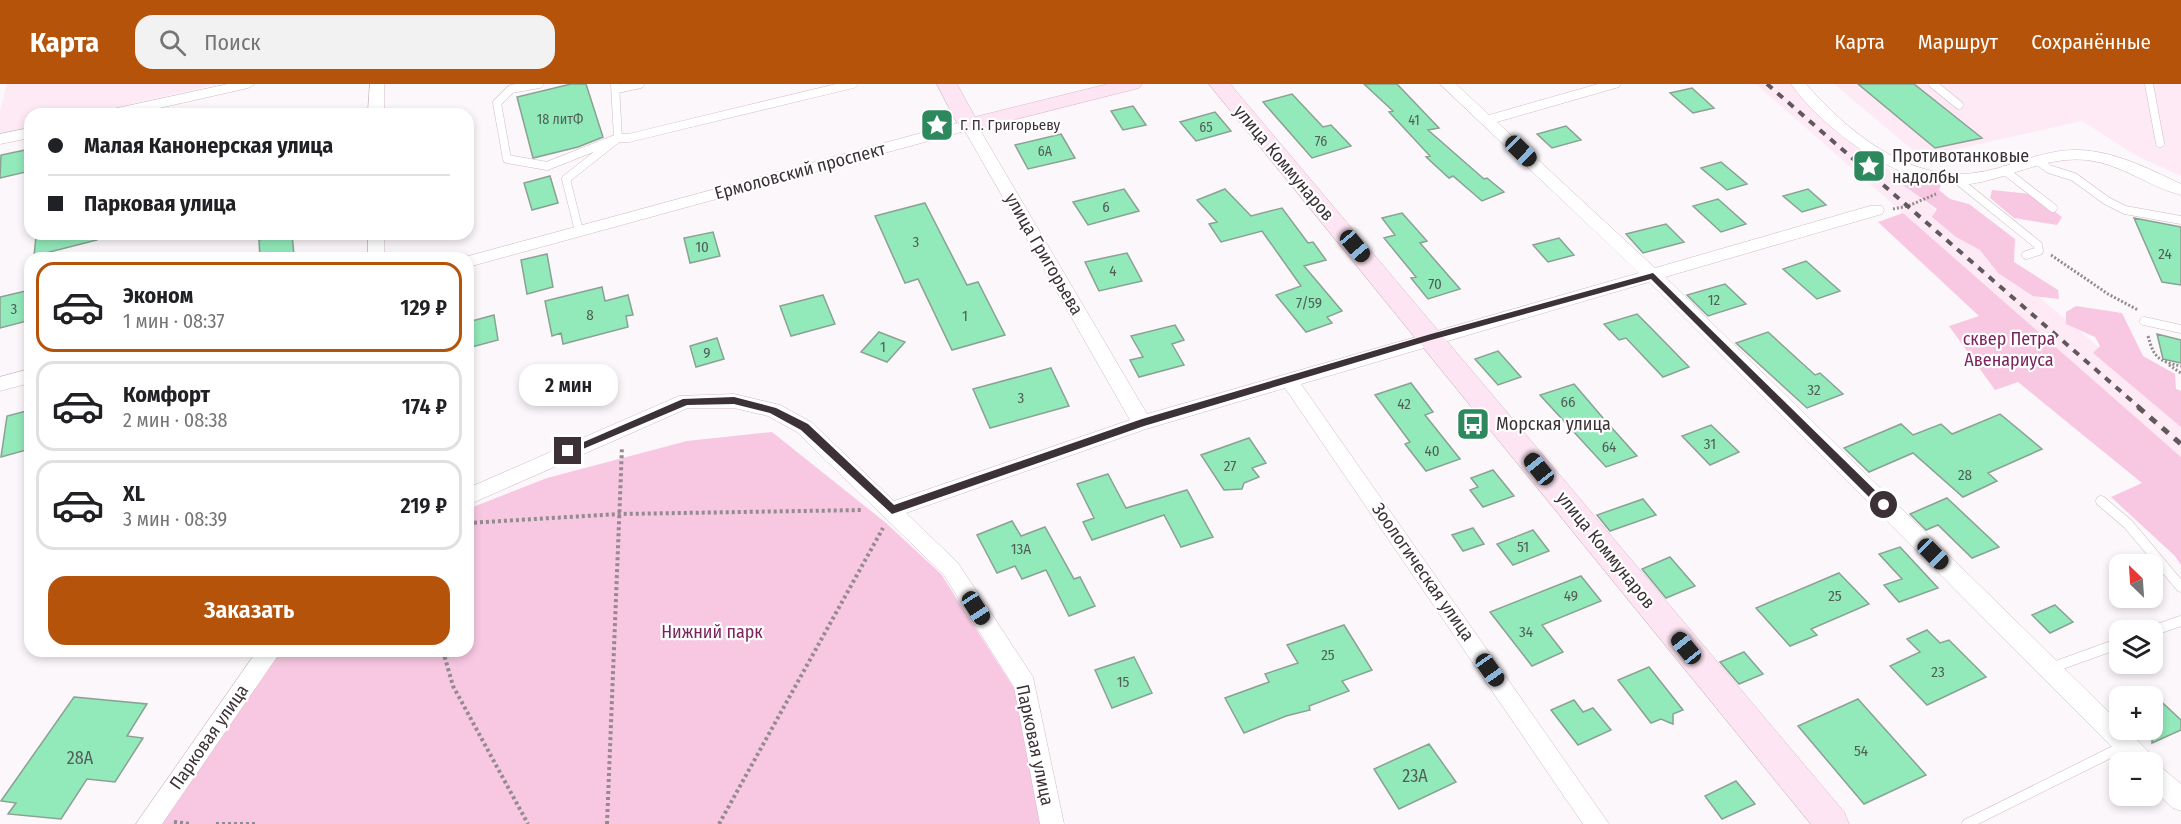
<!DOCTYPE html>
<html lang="ru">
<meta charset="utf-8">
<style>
:root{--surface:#fff;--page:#f2f2f2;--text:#202124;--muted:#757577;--line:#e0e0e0;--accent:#b45309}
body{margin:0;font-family:"Fira Sans Condensed",sans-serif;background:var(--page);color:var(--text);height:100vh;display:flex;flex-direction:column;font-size:22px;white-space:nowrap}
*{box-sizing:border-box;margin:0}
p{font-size:20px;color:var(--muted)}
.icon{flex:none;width:33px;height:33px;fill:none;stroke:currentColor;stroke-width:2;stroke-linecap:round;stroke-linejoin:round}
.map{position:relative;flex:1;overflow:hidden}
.panel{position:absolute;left:24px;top:168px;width:450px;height:405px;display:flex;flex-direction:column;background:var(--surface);border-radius:18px;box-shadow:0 3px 9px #0003}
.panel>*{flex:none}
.guide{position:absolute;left:24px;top:24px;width:450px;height:132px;border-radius:18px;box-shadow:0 3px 9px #0003;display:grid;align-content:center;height:132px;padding:0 24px;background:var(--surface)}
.needle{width:39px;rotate:335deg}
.fabs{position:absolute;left:2109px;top:470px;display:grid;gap:12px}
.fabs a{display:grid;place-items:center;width:54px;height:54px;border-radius:12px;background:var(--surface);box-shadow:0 3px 9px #0003;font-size:30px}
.end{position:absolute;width:27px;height:27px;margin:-14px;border:8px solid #3b3136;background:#fff;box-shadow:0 0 0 3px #fff}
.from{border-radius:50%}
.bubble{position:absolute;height:42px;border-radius:18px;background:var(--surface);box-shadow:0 3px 9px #0003;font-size:20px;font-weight:600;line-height:42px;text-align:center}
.car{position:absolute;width:18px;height:36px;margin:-18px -9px;border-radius:8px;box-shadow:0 0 4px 2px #0007;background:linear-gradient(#222 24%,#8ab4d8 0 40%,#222 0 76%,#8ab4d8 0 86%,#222 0)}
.guide b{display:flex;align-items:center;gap:21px;height:57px;font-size:22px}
.guide b+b{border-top:2px solid var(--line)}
.guide i{width:15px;height:15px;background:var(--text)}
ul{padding:10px 0 0;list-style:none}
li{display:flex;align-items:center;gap:18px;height:90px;margin:0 12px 9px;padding:0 12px;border:3px solid var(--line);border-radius:18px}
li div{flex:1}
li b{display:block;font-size:22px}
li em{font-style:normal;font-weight:600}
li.selected{border-color:var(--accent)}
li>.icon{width:54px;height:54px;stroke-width:1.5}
.action{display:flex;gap:12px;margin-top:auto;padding:12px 24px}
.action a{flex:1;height:69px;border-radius:18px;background:var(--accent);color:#fff;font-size:24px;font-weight:600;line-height:69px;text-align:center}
header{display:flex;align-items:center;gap:36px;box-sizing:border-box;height:84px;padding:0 30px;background:var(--accent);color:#fff}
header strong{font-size:28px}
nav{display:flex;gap:33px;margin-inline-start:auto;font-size:21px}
.search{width:420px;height:54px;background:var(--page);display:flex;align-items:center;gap:15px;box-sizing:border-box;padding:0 21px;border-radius:18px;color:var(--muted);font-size:22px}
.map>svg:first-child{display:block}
</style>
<header>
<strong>Карта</strong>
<div class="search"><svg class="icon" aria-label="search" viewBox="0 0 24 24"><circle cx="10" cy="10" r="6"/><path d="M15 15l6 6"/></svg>Поиск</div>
<nav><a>Карта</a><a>Маршрут</a><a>Сохранённые</a></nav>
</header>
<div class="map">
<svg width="2181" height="740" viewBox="0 0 2181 740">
<rect width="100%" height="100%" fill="#fcf7fa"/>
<path fill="#fdeaf4" d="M7,0H219L86,30H30V43L0,49V27Z
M1756,0H1791L1820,29L2181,332V373Z
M1834,0H2181V92L2135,71L2082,37L1921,73Z"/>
<path fill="#f8c8e2" d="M1912,89L1941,101L1939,106L1950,115L1969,120L2015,155L2014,178L2058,206L2059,215L2033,212L1998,189L1980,166L1956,153L1932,133L1937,125L1900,99L1898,90Z
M1992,106L2031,110L2062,133L2057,141L2014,134L1990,114Z
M1903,129L2181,373V481L2175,472L2111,413L2142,399L2018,298L1995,306L1949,242L1979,232L1878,138Z
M2076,222L2122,229L2143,272L2175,290L2176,305L2181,307V343L2093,269L2100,262L2095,253L2066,240V228Z
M772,348L886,439L941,490L1019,612L1043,740H159L281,567H468V425L547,394L687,357Z"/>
<path fill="#92e9ba" stroke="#8ba194" stroke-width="1.5" d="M571,0H586L603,53L578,63L533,74L517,13Z
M1364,0H1397L1439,44L1428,46L1484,95L1487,94L1504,108L1482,117L1453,92L1449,94L1426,73L1430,72L1389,28L1393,27Z
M1858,0H1914L1982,54L1935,64Z
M1692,4L1714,24L1693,29L1670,9Z
M1292,10L1323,43L1331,41L1351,62L1312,74L1263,18Z
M1133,22L1146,41L1123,46L1111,27Z
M1215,28L1231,47L1196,57L1180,38Z
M1566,42L1581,56L1552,64L1537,50Z
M1061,50L1075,74L1028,85L1015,61Z
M30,65V87L0,94L1,71Z
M1721,78L1747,100L1727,106L1701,84Z
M550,92L558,119L532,126L524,99Z
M1124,105L1139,127L1088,141L1073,118Z
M1225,105L1251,132L1282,124L1308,159L1313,158L1326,176L1304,182L1342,227L1327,233L1332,239L1306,248L1276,211L1301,202L1262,147L1221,158L1209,140L1217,138L1197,116Z
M1808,105L1826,121L1802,128L1783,112Z
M1718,115L1746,140L1721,148L1693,122Z
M925,119L967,201L978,198L1005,251L952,266L918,195L905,199L875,132Z
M1402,129L1427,157L1420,159L1460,205L1428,215L1411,194L1416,193L1384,154L1395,151L1382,134Z
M2134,134L2181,143V201L2162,198Z
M1666,140L1684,158L1643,169L1626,150Z
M713,148L720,172L690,179L684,154Z
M43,150H96L97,156L34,172L36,152Z
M282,150H292L294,171L260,174L259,156Z
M1559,154L1574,171L1548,178L1533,161Z
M1127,169L1142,197L1099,207L1085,178Z
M547,170L553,203L527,210L521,176Z
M1806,177L1840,207L1817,215L1783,185Z
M1725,200L1746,220L1708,232L1687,211Z
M602,203L605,217L628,211L633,231L626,232L628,243L563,260L561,249L552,252L545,217Z
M30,206L27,237L0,244V213Z
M823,211L835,240L791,252L780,222Z
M1637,230L1652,245L1689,283L1663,293L1626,254L1619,256L1604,240Z
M494,231L498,256L468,264V238Z
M1175,241L1184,256L1172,260L1184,281L1139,293L1130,276L1143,273L1131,252Z
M879,248L905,258L887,278L861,268Z
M1768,248L1815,291L1820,289L1843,310L1807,324L1736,259Z
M2157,250L2181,256V279L2163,275Z
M717,254L724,275L696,283L690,262Z
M1498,267L1521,293L1498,301L1475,275Z
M1051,284L1069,322L990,344L973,305Z
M1411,299L1433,328L1425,331L1460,375L1426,387L1405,360L1410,358L1375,311Z
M1574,300L1603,334L1637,372L1606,383L1540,311Z
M30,326V365L1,373L7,332Z
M2000,330L2042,365L1988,389L1997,397L1963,413L1913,369L1869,388L1844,364L1901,340L1913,351L1941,340L1952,350Z
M1711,341L1739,368L1710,381L1682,352Z
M1249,354L1266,379L1252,384L1259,393L1244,399L1242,405L1224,406L1201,371Z
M1493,386L1514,412L1483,423L1470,406L1478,403L1471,394Z
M1108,390L1126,424L1187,406L1213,453L1181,463L1164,431L1092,456L1083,438L1094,434L1077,400Z
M1947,414L1999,463L1972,474L1938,441L1926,446L1910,430Z
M1643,415L1656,431L1610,447L1597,431Z
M1012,437L1021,452L1045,443L1074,495L1080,493L1095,522L1069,532L1046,486L1022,495L1015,482L997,489L977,451Z
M1473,444L1484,460L1463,467L1452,451Z
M1533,446L1549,467L1513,481L1497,460Z
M1900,463L1938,504L1899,518L1884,501L1902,495L1879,470Z
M1670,473L1695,502L1666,514L1642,485Z
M1839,489L1869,520L1811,545L1817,551L1790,562L1756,524Z
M1581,492L1601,517L1542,541L1563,568L1532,582L1490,528Z
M2055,521L2073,538L2050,549L2032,531Z
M1344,541L1372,586L1342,597L1349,607L1309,622L1310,626L1286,632L1244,649L1225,614L1269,598L1265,590L1298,579L1287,561Z
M1927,546L1940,559L1949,556L1986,593L1927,621L1890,582L1920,568L1907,555Z
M1744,568L1763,590L1739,600L1720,578Z
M1134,573L1152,609L1112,624L1095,586Z
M1649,583L1683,626L1673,630V640L1661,635L1651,639L1618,596Z
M2152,609L2181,636V646L2152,659Z
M74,613L147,620L127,652L143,654L115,698L87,695L61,735L8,730L16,719L1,717Z
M1858,615L1926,691L1864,720L1798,642Z
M1574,616L1583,628L1593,624L1611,646L1578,661L1551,626Z
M1429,660L1456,698L1399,725L1374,685Z
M1736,697L1755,720L1722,735L1705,712Z"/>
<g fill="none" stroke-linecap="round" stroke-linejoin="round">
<defs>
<path id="lane-far1" d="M539,0L511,5L497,19L507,75L547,82L618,54H629L853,0
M1933,0L1959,21
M2149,0L2160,59
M617,5L640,0
M2037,76L2049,85L2074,93L2107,117L2125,126L2181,136
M2004,86L2053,124
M1956,95L2038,161L2039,167L2026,171
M579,147L566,95L618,54L615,0
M2144,237L2181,245"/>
<path id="lane" d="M2101,417L2128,440L2181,503
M2152,547L2181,537
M2051,584L2120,559
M1967,740L2126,661"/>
<path id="street" d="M228,0H255L248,4L133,30H105L113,25Z
M370,0H384V30H368Z
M1440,0H1456L1489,31L1598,0H1621L1619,3L1497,38L1655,184L1870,122H1882L1884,126L1882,130L1665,193L2120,639V645H2126L2151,670L2155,678L2181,700V727L2173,724L2152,705V678H2127L1649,198L1301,300L1609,740H1583L1285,304L1146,345L906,429L958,479L1033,593L1064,740H1040L1014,603L944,491L797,348L768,332L734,324H688L468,421V404L679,312L734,310L780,321L811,338L894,417L1130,336L965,47L468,183V174H461L969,36L977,41L1147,330L1639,189Z
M1791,0H1806C1846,46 1908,98 1974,89C2008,85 2038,67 2072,66C2111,65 2147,84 2181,100V111C2149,103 2122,80 2087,76C2048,72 2014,92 1976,99C1911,111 1827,50 1791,0Z
M30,44V54L0,60V50Z
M368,150H384V174H368Z
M30,285V299L0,307V293Z
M257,567H281L162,740H136Z"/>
<path id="secondary" d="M937,0H957L975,33L1108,0H1142L1139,4L969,47L962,46L958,41Z
M1209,0H1230L1844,728L1849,740H1811Z"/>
</defs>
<use href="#lane-far1" stroke="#d2bac7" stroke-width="9"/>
<use href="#lane" stroke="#d2bac7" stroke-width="11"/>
<use href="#street" stroke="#d2bac7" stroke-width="1"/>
<use href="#secondary" stroke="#d2bac7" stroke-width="1"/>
<path stroke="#938b8f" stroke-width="3" stroke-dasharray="2 2" stroke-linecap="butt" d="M1893,125L1908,122L1936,110
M2051,171L2108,210L2138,226
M2148,252C2154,274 2158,277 2181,282
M2169,281L2181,289"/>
<path stroke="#938b8f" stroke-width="4" stroke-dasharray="3 3" stroke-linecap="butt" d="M468,439L619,430L863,426
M443,567L453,602L528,740
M174,738L191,740
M216,740H257
M607,740L622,363
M719,740L883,444"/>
<use href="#lane-far1" stroke="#fff" stroke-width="8"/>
<use href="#lane" stroke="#fff" stroke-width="10"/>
<use href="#street" fill="#fff" fill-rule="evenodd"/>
<use href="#secondary" fill="#fee5f3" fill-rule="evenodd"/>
<path stroke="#61585c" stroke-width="4" stroke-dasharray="7 7" stroke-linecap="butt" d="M1767,0L2140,324"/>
<path stroke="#61585c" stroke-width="5" stroke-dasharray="8 8" stroke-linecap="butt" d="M2138,323L2181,360"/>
</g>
<path fill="#3b3136" d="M1653,189L1887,418V424H1880L1651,195L1431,256L1144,342L892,430L801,346L770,329L734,320L687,321L571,370H564L563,367L683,315L734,313L776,324L808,340L894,421L1142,335L1431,250Z"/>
<defs>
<symbol id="sight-square" viewBox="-11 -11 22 22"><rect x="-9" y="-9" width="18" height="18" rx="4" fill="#2d885e" stroke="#fff"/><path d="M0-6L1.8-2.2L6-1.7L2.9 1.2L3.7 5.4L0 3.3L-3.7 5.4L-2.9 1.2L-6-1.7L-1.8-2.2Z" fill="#fff"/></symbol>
<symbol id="bus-square" viewBox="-11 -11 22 22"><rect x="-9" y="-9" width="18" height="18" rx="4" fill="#2d885e" stroke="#fff"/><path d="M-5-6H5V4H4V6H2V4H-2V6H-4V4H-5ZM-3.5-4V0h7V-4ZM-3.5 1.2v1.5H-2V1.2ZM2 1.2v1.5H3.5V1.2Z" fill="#fff"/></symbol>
</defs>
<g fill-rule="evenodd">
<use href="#sight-square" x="918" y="22" width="38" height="38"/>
<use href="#sight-square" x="1850" y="63" width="38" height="38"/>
<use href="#bus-square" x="1454" y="321" width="38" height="38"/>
</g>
<g text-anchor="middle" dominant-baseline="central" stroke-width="4.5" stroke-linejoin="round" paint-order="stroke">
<g font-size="14" fill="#515f57">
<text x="560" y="35">18 литФ</text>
<text x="1414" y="36">41</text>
<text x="1206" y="43">65</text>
<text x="1321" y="57">76</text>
<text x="1045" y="67">6А</text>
</g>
<g font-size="15" fill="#3b3136" stroke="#fff" text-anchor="start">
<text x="960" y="41">Г. П. Григорьеву</text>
</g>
<g font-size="15" fill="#515f57">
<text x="1106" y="123">6</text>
<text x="916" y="158">3</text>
<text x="702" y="163">10</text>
<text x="2165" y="170">24</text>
<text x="1113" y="187">4</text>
<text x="1435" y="200">70</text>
<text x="1714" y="216">12</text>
<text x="1309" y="219">7/59</text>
<text x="14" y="225">3</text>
<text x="590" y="231">8</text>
<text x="965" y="232">1</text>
<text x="883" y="263">1</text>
<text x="707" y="269">9</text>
<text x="1814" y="306">32</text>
<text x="1021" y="314">3</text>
<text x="1568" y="318">66</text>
<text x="1404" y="320">42</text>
<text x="1710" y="360">31</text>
<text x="1609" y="363">64</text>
<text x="1432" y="367">40</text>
<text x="1230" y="382">27</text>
<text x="1965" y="391">28</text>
<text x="1523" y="463">51</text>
<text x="1021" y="465">13А</text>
<text x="1571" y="512">49</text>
<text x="1835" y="512">25</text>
<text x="1526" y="548">34</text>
<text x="1328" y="571">25</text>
<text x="1938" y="588">23</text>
<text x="1123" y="598">15</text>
<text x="1861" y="667">54</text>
</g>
<g font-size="18" fill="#3b3136" stroke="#fff" text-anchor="start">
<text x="1892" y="72">Противотанковые<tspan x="1892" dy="21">надолбы</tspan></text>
<text x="1496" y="340">Морская улица</text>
</g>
<g font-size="18" fill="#3b3136" stroke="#fff">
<text transform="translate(1284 79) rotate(50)">улица Коммунаров</text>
<text transform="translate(800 87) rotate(-15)">Ермоловский проспект</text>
<text transform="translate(1044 170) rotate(60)">улица Григорьева</text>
<text transform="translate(1606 466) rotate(51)">улица Коммунаров</text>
<text transform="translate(1423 488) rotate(55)">Зоологическая улица</text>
<text transform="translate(209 653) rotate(-55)">Парковая улица</text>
<text transform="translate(1035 661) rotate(78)">Парковая улица</text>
</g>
<g font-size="18" fill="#7c235d" stroke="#fff">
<text x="2009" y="255">сквер Петра<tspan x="2009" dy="21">Авенариуса</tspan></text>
<text x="712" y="548">Нижний парк</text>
</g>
<g font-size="18" fill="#515f57">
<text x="80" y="674">28А</text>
<text x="1415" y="692">23А</text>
</g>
</g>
</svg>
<div class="fabs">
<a><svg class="needle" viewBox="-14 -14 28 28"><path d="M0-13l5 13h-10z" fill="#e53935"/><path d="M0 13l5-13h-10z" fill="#757577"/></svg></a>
<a><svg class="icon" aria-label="layers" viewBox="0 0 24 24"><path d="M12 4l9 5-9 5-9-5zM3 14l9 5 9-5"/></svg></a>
<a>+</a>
<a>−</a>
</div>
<i class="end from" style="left:1884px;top:421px"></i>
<i class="end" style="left:568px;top:367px"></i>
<div class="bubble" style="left:519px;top:280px;width:99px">2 мин</div>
<i class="car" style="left:1521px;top:67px;rotate:134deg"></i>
<i class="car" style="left:1355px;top:162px;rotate:140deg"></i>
<i class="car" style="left:1539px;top:385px;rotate:321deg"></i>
<i class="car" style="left:1933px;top:470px;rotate:135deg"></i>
<i class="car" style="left:976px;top:524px;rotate:147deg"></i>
<i class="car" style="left:1686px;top:564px;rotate:321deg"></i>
<i class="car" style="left:1490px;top:586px;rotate:145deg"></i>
<div class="guide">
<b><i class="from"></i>Малая Канонерская улица</b>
<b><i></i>Парковая улица</b>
</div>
<section class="panel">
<ul>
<li class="selected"><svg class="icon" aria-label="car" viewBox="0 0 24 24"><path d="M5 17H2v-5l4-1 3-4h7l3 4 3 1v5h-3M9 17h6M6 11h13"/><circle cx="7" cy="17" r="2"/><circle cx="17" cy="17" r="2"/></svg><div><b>Эконом</b><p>1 мин · 08:37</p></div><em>129 ₽</em></li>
<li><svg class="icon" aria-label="car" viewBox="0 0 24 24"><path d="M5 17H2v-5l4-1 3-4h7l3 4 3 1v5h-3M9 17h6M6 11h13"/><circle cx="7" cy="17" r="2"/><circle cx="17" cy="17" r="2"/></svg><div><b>Комфорт</b><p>2 мин · 08:38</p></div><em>174 ₽</em></li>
<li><svg class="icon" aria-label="car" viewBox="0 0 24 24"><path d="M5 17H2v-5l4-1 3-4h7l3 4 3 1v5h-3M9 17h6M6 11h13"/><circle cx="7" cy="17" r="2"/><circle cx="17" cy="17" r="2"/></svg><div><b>XL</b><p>3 мин · 08:39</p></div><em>219 ₽</em></li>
</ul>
<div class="action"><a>Заказать</a></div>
</section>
</div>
